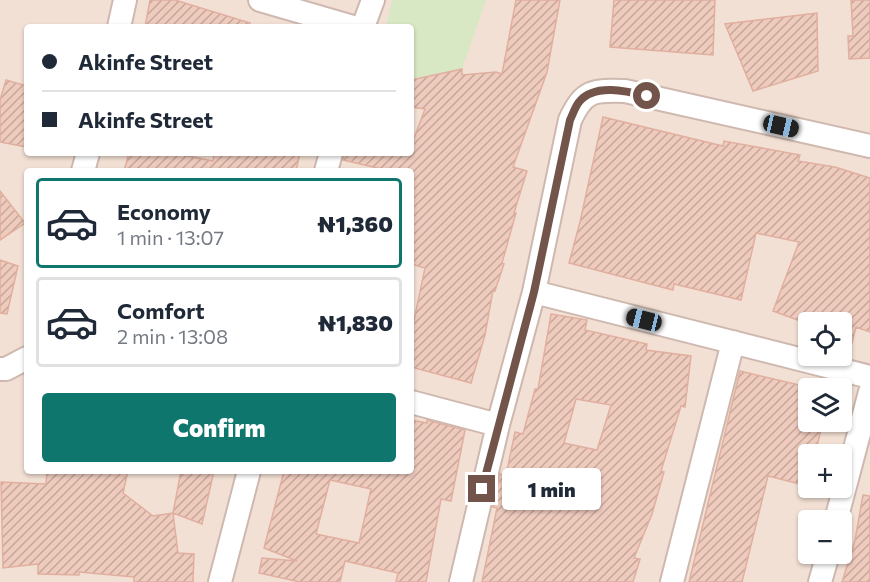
<!DOCTYPE html>
<meta charset="utf-8">
<style>
:root{--surface:#fff;--page:#f2f2f3;--text:#1f2937;--muted:#747a83;--line:#e0e1e3;--accent:#0f766e}
body{margin:0;font-family:Commissioner,sans-serif;background:var(--page);color:var(--text);height:100vh;display:flex;flex-direction:column;font-size:22px;white-space:nowrap}
*{box-sizing:border-box;margin:0}
p{font-size:20px;color:var(--muted)}
.icon{flex:none;width:33px;height:33px;fill:none;stroke:currentColor;stroke-width:2;stroke-linecap:round;stroke-linejoin:round}
.map{position:relative;flex:1;overflow:hidden}
.side{position:absolute;left:24px;top:168px;width:390px;height:306px;display:flex;flex-direction:column;background:var(--surface);border-radius:6px;box-shadow:0 2px 4px #0004}
.side>*{flex:none}
.top-card{position:absolute;left:24px;top:24px;width:390px;height:132px;border-radius:6px;box-shadow:0 2px 4px #0004;display:grid;align-content:center;height:132px;padding:0 18px;background:var(--surface)}
.tools{position:absolute;left:798px;top:312px;display:grid;gap:12px}
.tools a{display:grid;place-items:center;width:54px;height:54px;border-radius:6px;background:var(--surface);box-shadow:0 2px 4px #0004;font-size:30px}
.end{position:absolute;width:27px;height:27px;margin:-14px;border:8px solid #73544b;background:#fff;box-shadow:0 0 0 3px #fff}
.from{border-radius:50%}
.bubble{position:absolute;height:42px;border-radius:6px;background:var(--surface);box-shadow:0 2px 4px #0004;font-size:20px;font-weight:800;line-height:42px;text-align:center}
.car{position:absolute;width:18px;height:36px;margin:-18px -9px;border-radius:8px;box-shadow:0 0 4px 2px #0007;background:linear-gradient(#222 24%,#8ab4d8 0 40%,#222 0 76%,#8ab4d8 0 86%,#222 0)}
.top-card b{display:flex;align-items:center;gap:21px;height:57px;font-size:22px}
.top-card b+b{border-top:2px solid var(--line)}
.top-card i{width:15px;height:15px;background:var(--text)}
ul{padding:10px 0 0;list-style:none}
li{display:flex;align-items:center;gap:18px;height:90px;margin:0 12px 9px;padding:0 6px;border:3px solid var(--line);border-radius:6px}
li div{flex:1}
li b{display:block;font-size:22px}
li em{font-style:normal;font-weight:800}
li.current{border-color:var(--accent)}
li>.icon{width:54px;height:54px;stroke-width:1.5}
.action{display:flex;gap:12px;margin-top:auto;padding:12px 18px}
.action a{flex:1;height:69px;border-radius:6px;background:var(--accent);color:#fff;font-size:24px;font-weight:800;line-height:69px;text-align:center}
.map>svg:first-child{display:block}
</style>
<div class="map">
<svg width="870" height="582" viewBox="0 0 870 582">
<defs>
<pattern id="building-hatch" width="6" height="6" patternUnits="userSpaceOnUse" patternTransform="scale(1.5)"><rect width="6" height="6" fill="#efcbbe"/><path d="M-1 1l2-2M0 6l6-6M5 7l2-2" fill="none" stroke="#c6a79c"/></pattern>
</defs>
<rect width="100%" height="100%" fill="#fbf0e5"/>
<path fill="#f3e0d4" fill-rule="evenodd" d="M0,0H870V582H0ZM27,27H411V153H27ZM27,171H411V471H27ZM808,322H842V356H808ZM808,388H842V422H808ZM808,454H842V488H808ZM808,520H842V554H808Z"/>
<path fill="#d8e8c4" d="M392,0H486L462,69L411,80V27H386Z"/>
<path fill="url(#building-hatch)" stroke="#e1af9f" stroke-width="1.5" fill-rule="evenodd" d="M150,0H175L250,23L249,27H145Z
M516,0H560L547,72L513,167L527,171L514,213H516L502,263L504,264L495,291L493,290L485,335L471,383L411,367V334L425,268L411,264V171H390L343,160L344,153H411V146L425,109L411,107V80L462,69V75L496,72L502,74Z
M614,0H715L713,55L610,47Z
M851,0H870V58L849,59L848,36H853Z
M817,13L818,71L753,91L725,24Z
M6,80L27,86V147L0,142V100Z
M603,117L723,146L724,141L800,155L798,161L835,167L870,178V332L856,327L848,358L842,356V322H803L773,311L799,242L756,233L741,300L674,284L673,290L569,263L580,222Z
M129,153H174L213,161L214,153H300L296,171H124Z
M0,191L25,223L0,240Z
M0,260L18,266L7,314L0,313Z
M551,314L587,320L585,330L647,344L646,350L691,356L685,407L681,406L661,471L664,472L652,514L634,558L640,559L633,582H482L497,508L493,507L500,474L506,475L515,432L523,434L535,389H538ZM576,399L611,405L597,450L564,443Z
M740,371L808,387V422H823L815,454H808V486L768,476L742,582H689Z
M411,420L427,423V420L465,430L451,501L441,499L426,582H396L398,573L345,561L340,582H300L259,573L262,558L297,561L264,548L284,471H411ZM330,480L371,489L359,543L316,534Z
M47,471H128L123,493L153,516L173,513L181,471H214L202,524L173,513L178,553L194,554L193,582H134V577L79,572V575L38,574V564L3,568L1,482L46,484Z
M863,495L870,496V582H842L855,540Z"/>
<g fill="none" stroke-linecap="round" stroke-linejoin="round">
<defs>
<path id="minor" d="M260,0L353,27
M119,27L125,0
M363,27L373,0
M83,171L88,153
M326,171L331,153
M534,292L870,377
M0,369H6L27,358
M411,402L498,425
M836,520L870,392
M220,582L249,471
M461,582L498,425L534,292L570,120C584,90 593,90 625,91L870,146
M672,582L733,342
M820,582L828,554"/>
</defs>
<use href="#minor" stroke="#ceb8af" stroke-width="26"/>
<use href="#minor" stroke="#fff" stroke-width="22"/>
</g>
<g fill="none" stroke-linecap="round" stroke-linejoin="round">
<path stroke="#73544b" stroke-width="8" d="M482,489L534,292L570,120C573,114 575,107 579,102C594,83 627,91 647,96"/>
</g>
</svg>
<div class="tools">
<a><svg class="icon" aria-label="locate" viewBox="0 0 24 24"><circle cx="12" cy="12" r="6"/><path d="M12 2v4M12 18v4M2 12h4M18 12h4"/></svg></a>
<a><svg class="icon" aria-label="layers" viewBox="0 0 24 24"><path d="M12 4l9 5-9 5-9-5zM3 14l9 5 9-5"/></svg></a>
<a>+</a>
<a>−</a>
</div>
<i class="end from" style="left:647px;top:96px"></i>
<i class="end" style="left:482px;top:489px"></i>
<div class="bubble" style="left:502px;top:468px;width:99px">1 min</div>
<i class="car" style="left:781px;top:126px;rotate:103deg"></i>
<i class="car" style="left:644px;top:320px;rotate:284deg"></i>
<div class="top-card">
<b><i class="from"></i>Akinfe Street</b>
<b><i></i>Akinfe Street</b>
</div>
<section class="side">
<ul>
<li class="current"><svg class="icon" aria-label="car" viewBox="0 0 24 24"><path d="M5 17H2v-5l4-1 3-4h7l3 4 3 1v5h-3M9 17h6M6 11h13"/><circle cx="7" cy="17" r="2"/><circle cx="17" cy="17" r="2"/></svg><div><b>Economy</b><p>1 min · 13:07</p></div><em>₦1,360</em></li>
<li><svg class="icon" aria-label="car" viewBox="0 0 24 24"><path d="M5 17H2v-5l4-1 3-4h7l3 4 3 1v5h-3M9 17h6M6 11h13"/><circle cx="7" cy="17" r="2"/><circle cx="17" cy="17" r="2"/></svg><div><b>Comfort</b><p>2 min · 13:08</p></div><em>₦1,830</em></li>
</ul>
<div class="action"><a>Confirm</a></div>
</section>
</div>
